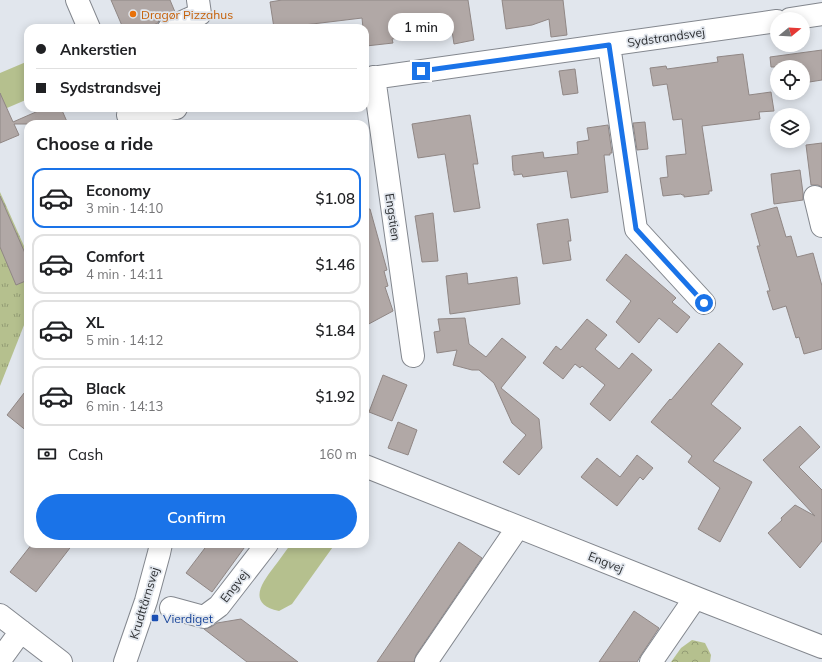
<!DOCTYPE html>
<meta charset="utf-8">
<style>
:root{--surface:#fff;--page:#f6f6f6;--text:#202124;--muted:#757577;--line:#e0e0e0;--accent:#1a73e8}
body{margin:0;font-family:Mulish,sans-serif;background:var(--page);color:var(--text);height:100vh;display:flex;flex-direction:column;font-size:15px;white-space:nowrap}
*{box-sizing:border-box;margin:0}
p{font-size:13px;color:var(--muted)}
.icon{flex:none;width:22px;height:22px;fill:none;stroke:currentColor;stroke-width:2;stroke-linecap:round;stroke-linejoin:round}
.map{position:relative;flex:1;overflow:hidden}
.panel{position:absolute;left:24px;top:120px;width:345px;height:428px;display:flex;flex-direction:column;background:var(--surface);border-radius:12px;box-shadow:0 2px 10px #0003}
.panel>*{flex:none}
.banner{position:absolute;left:24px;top:24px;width:345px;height:88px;border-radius:12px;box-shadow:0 2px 10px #0003;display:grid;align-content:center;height:88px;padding:0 12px;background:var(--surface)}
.needle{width:26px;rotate:72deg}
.tools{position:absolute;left:770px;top:12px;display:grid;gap:8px}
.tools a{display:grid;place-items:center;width:40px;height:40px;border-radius:50%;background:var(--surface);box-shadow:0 2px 10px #0003;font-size:20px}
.end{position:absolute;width:18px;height:18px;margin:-9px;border:5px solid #1a73e8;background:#fff;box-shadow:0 0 0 2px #fff}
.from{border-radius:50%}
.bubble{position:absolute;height:28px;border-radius:14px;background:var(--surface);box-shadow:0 2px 10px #0003;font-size:13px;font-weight:600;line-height:28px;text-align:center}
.banner b{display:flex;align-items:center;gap:14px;height:38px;font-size:15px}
.banner b+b{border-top:1px solid var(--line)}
.banner i{width:10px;height:10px;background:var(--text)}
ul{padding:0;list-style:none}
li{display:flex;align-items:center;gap:12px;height:60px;margin:0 8px 6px;padding:0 4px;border:2px solid var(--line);border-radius:12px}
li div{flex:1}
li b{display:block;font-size:15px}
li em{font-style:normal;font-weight:600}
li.current{border-color:var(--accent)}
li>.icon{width:36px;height:36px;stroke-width:1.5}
h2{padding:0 12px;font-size:18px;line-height:48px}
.pay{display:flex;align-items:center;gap:10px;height:44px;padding:0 12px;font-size:15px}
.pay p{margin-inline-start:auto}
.cta{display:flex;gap:8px;margin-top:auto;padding:8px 12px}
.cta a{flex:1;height:46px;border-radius:24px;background:var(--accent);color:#fff;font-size:16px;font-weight:600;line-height:46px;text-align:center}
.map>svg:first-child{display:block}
</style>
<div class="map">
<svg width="822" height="662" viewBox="0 0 822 662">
<defs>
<pattern id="grass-tufts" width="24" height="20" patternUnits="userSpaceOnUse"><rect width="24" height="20" fill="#b5c08e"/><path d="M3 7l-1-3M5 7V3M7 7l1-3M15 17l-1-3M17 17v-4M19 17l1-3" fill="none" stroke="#939c74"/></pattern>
<pattern id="forest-crowns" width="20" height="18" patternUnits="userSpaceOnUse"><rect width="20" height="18" fill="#b5c08e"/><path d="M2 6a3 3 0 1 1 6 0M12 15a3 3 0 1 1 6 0" fill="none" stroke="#939c74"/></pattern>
</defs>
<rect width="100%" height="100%" fill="#e1e6ed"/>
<path fill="url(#grass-tufts)" d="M0,192L28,255V315L0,386Z"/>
<path fill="url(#forest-crowns)" d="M692,640L705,643L711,655L710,662H671L681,648Z"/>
<path fill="#b5c08e" d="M26,62L28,63V99L0,111V73Z
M291,544H335L292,604L279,611C247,604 261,584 274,567C280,559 285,552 291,544Z"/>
<path fill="#b1a8a6" stroke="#908785" d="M111,0H170L175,12L164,17L159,20L158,23L146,28H123Z
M282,0H468L474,40L454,44L452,31L392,39L393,43L366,46L365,28H363L362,18L304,25V28H274L270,2Z
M502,0H563L567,35L551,37L549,19L532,25L506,29Z
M822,50V80L803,83V67H771L770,57Z
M743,54L749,95L771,92L774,111L759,112L760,119L702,126L712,191H709V194L684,197V195H682L681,194L663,196L660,178L668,177L666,156L686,154L682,119L673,120L667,84L653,86L650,68L666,66L667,69L718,62L717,57Z
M575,69L578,93L563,95L559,71Z
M0,93L13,122L45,108H61L68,124H14L19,135L0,143Z
M470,115L478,164H473L480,208L454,212L445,154L418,158L412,124Z
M645,122L648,149L637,150L633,123Z
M608,125L612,153H610V155H604L608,192L571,198L567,171L523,177L522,174L514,175V171H513L512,156L543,152L544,158L578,154L577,142L589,140L587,128Z
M822,143V187L818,185H811L806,145Z
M800,170L803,193V200L774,204L771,174Z
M0,196L28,260V280L16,285L0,247Z
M777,207L786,237L791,236L797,257L813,253L822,286V349L804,354L799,337L796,338L786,306L773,310L767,291H770L757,246H760L751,214Z
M365,209H370L387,270L384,271L388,286L385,287L393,311L365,326Z
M433,213L438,261L422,262L415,216Z
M568,219L571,241H568L571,260L543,264L537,224Z
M626,254L676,298L672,302L690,317L677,333L659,318L639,343L616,322L631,301L606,280Z
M467,273L468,284L517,277L520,304L450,314L446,276Z
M465,318L469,344L486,357L502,338L526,357L501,388L539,419L542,448L519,475L503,462L526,435L512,423L494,383L479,370H472L453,365L457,350L437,353L434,332L440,331L438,319Z
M587,319L607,335L595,349L619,369L632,353L652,370L610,421L590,404L605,385L582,366L580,368L575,364L563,379L543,363L556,346L561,350Z
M719,343L743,364L711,404L741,428L713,461L752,482L720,542L698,529L720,488L688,462L692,456L651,422L670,399L671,400Z
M383,375L407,385L392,421L369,412Z
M28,388V432L7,415Z
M398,422L417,430L408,455L388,448Z
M800,426L820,447L799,467L822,490V541L800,568L768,533L782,520L781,518L795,505L815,516L763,460Z
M637,455L653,468L643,480L640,477L617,506L581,477L597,458L620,477Z
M459,542L482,558L416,655L414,662H377Z
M32,544H73L36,592L10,572Z
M208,544H247L212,592L186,573Z
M634,611L659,628L641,655L637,662H599Z
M241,619L298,662H247L204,629L211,627L217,623Z"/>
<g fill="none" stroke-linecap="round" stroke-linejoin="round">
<defs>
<path id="minor" d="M77,0L89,28
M790,19L822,14
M169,28L200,14L198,0
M609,45L636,229L704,303
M374,77L413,356
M365,79L777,21
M128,115L176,108
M815,197L822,226
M365,466L704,601L822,647
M171,608L204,617L219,606L267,544
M0,615L61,662
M0,660L21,631
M125,662L146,601L159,553L161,544
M426,662L518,527
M651,662L695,598"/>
</defs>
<use href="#minor" stroke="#83878e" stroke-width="24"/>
<use href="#minor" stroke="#fff" stroke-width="22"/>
</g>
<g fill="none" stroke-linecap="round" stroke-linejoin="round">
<path stroke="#1a73e8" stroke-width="5" d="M421,71L609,45L636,229L704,303"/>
</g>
<circle fill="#e8710a" stroke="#e1e6ed" stroke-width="1.5" cx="133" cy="14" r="4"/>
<rect fill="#1a4fb4" stroke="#e1e6ed" stroke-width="1.5" x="151" y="614" width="8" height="8" rx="2"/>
<g text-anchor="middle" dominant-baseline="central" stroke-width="3.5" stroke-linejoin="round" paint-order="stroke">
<g font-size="12" fill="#c56008" stroke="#e1e6ed" text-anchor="start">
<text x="141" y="14">Dragør Pizzahus</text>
</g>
<g font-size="12" fill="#2a2c2f" stroke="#e1e6ed">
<text transform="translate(666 37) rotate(-8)">Sydstrandsvej</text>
<text transform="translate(393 217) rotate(82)">Engstien</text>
<text transform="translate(606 562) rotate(22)">Engvej</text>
<text transform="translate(234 586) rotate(-52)">Engvej</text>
<text transform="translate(144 603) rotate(-73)">Krudttårnsvej</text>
</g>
<g font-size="12" fill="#164399" stroke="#e1e6ed" text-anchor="start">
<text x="163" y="618">Vierdiget</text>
</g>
</g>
</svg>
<div class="tools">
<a><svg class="needle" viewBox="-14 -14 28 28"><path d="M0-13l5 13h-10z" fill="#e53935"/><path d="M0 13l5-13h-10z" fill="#757577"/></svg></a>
<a><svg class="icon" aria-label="locate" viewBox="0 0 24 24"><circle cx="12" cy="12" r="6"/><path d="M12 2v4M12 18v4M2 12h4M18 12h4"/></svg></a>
<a><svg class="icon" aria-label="layers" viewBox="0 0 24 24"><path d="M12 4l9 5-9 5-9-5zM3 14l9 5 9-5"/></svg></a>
</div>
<i class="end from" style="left:704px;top:303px"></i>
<i class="end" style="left:421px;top:71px"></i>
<div class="bubble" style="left:388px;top:13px;width:66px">1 min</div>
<div class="banner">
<b><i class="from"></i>Ankerstien</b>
<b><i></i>Sydstrandsvej</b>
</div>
<section class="panel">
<h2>Choose a ride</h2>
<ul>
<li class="current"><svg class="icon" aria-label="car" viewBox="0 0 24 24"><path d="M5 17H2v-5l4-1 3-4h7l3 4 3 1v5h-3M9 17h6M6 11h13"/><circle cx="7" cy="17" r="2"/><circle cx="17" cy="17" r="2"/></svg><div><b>Economy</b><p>3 min · 14:10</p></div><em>$1.08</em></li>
<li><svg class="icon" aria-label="car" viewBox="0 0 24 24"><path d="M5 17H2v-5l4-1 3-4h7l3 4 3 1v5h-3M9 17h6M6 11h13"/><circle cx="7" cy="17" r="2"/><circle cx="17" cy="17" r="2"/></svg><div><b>Comfort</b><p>4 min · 14:11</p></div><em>$1.46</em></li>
<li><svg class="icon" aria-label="car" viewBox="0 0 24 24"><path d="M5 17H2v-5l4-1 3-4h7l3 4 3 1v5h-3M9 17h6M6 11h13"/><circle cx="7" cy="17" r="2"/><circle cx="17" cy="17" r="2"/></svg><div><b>XL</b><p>5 min · 14:12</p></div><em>$1.84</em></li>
<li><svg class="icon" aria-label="car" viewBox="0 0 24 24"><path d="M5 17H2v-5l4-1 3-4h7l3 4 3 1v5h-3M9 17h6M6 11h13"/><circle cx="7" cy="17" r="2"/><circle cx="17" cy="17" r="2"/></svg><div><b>Black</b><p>6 min · 14:13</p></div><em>$1.92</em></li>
</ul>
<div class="pay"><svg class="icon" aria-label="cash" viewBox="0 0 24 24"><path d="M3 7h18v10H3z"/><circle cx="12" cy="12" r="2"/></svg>Cash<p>160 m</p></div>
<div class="cta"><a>Confirm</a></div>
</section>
</div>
